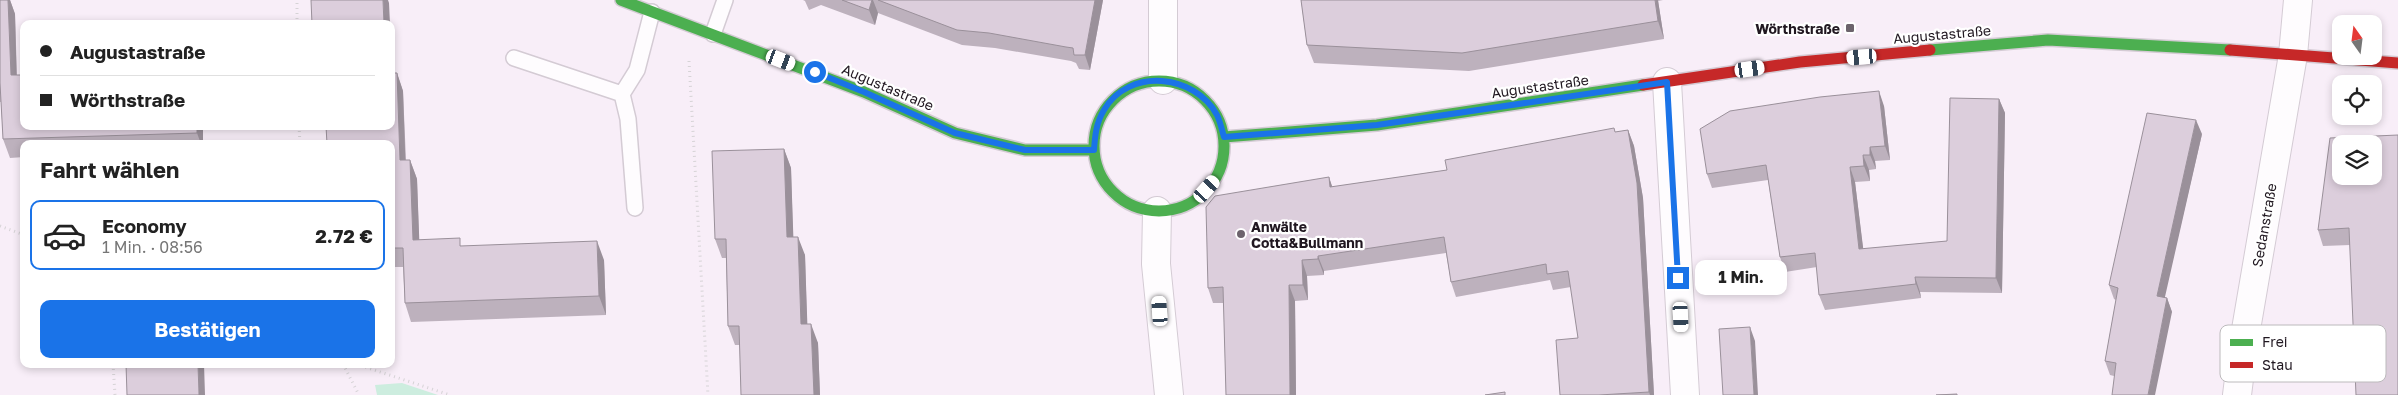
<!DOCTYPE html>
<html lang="de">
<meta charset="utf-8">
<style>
:root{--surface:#fff;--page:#f2f2f2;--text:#222;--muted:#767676;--line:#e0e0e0;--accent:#1a73e8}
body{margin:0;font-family:"Golos Text",sans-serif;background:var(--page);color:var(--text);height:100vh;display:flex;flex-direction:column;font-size:19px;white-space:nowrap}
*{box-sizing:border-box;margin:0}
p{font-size:16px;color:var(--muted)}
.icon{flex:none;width:28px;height:28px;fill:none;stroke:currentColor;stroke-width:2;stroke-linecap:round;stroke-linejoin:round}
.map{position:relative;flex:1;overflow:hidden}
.drawer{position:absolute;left:20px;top:140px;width:375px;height:228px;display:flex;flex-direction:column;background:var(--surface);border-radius:10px;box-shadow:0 2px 8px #0003}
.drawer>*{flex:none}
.top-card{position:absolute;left:20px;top:20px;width:375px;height:110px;border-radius:10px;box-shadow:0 2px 8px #0003;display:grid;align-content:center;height:110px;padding:0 20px;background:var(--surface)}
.needle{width:32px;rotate:346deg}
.tools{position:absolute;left:2332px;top:15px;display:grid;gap:10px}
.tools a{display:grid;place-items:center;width:50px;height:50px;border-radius:10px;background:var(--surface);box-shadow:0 2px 8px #0003;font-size:25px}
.end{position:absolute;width:22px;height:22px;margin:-11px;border:6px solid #1a73e8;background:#fff;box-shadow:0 0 0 2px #fff}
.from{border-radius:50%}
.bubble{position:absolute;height:35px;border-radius:10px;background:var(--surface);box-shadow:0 2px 8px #0003;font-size:16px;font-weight:700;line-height:35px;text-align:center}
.car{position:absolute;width:15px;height:30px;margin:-15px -8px;border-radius:6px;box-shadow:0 0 4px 1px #0007;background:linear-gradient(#fff 24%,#345 0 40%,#fff 0 76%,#345 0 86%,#fff 0)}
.top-card b{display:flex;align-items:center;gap:18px;height:48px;font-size:19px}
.top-card b+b{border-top:1px solid var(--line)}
.top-card i{width:12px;height:12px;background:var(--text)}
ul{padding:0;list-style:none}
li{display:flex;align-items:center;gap:15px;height:70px;margin:0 10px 8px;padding:0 10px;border:2px solid var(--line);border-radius:10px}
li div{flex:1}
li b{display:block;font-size:19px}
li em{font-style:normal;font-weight:700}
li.active{border-color:var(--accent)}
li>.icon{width:45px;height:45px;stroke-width:1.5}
h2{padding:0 20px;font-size:22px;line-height:60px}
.action{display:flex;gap:10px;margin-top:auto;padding:10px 20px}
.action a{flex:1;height:58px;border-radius:10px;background:var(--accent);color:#fff;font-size:20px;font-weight:700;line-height:58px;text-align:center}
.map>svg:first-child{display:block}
</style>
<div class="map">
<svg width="2398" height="395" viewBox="0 0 2398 395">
<rect width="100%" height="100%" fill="#f8eef8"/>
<path fill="#cdeddf" d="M402,383L438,395H377L375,385Z"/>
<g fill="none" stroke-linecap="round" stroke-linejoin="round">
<defs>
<path id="lane" d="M713,34L725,0
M514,58L622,94L637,70L652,12
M622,94L628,119L635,208"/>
<path id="street" d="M1163,0V80
M1667,82L1685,395
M1157,211L1156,264L1169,395
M2237,395L2243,347L2293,55L2298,0"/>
<path id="fast" d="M621,0L864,92L955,133L1025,150H1093
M1930,50L2048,40L2230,50
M1094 146a65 65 0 1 1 130 0a65 65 0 1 1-130 0Z
M1224,137L1377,125L1643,85"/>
<path id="jam" d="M2230,50L2398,63
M1643,85L1800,62L1930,50"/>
</defs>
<use href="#lane" stroke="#d4cbd4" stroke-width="18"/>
<use href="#street" stroke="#d4cbd4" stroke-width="30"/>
<use href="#fast" stroke="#d4cbd4" stroke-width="14"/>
<use href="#jam" stroke="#d4cbd4" stroke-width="14"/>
<path stroke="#d6d3d6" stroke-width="3" stroke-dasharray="1 4" stroke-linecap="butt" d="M297,24V0
M689,61L708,395
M299,126L300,144
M0,226L24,235
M113,364L115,395
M343,364L359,395
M356,364L450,395"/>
<use href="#lane" stroke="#fefcfe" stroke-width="15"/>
<use href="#street" stroke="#fefcfe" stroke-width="28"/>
<use href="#fast" stroke="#4caf50" stroke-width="11"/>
<use href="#jam" stroke="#c62828" stroke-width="11"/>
</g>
<path fill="#bdb1bd" d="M0,0H10L15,14L17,75L24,126H203V144H24V157L10,158L3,139L1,102H0Z
M803,0H1103L1090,70L1079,69L1076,63L1071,61L995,48L962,45L878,13L875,25L821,5L809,10L805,1Z
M1301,0H1663L1658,1L1664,39L1469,71L1314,63L1307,45Z
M392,73H397L403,91L406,160H410L417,179L419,240L462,246L604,260L606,315L411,322L405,303L403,267H391Z
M1999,99L2005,113L2002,293L1920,292L1921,298L1825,310L1819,295L1817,267L1785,272L1780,257L1768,180L1712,188L1707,174L1884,106L1890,160L1875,161L1876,169L1869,170L1870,181L1855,182L1863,249L1947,241Z
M1628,130L1634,146L1643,198L1654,395H1560L1578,338L1571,287L1553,290L1550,280L1456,297L1451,282L1446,253L1324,271V275L1307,276L1308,300L1295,301L1296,395H1226L1224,303H1213L1208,288L1329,177L1332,187L1447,170L1616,132Z
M2202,134L2164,297L2167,298L2172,312L2114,376L2110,375L2105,361L2116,300L2114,299L2109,285Z
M2398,135L2350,245L2323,246L2318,230Z
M784,149L791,168L793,237L805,255L807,324L818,343L820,395H741L740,345H735L728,326L726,258H722L715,239Z"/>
<path fill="#9a909a" d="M8,0H10L15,14L17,94L11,75Z
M383,0H388L389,3L390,24H384Z
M872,0H873L878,13L875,25L869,10Z
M1095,0H1103L1090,70L1085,55Z
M1655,0H1658L1664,39L1658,21Z
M397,73L403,91L406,179L400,160Z
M1879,91L1884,106L1890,160L1885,146Z
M1999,99L2005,113L2002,293L1996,278Z
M2196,120L2202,134L2162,310L2157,296Z
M197,126H203V144H201L197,133Z
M1628,130L1634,146L1643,198L1654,395H1650L1649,392Z
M1870,147L1875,161L1876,169L1870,155Z
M784,149L791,168L794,256L787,237Z
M1863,155L1869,170L1870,181L1864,166Z
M410,160L417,179L420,259L413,240Z
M1850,167L1855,182L1865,263L1859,249Z
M1329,177L1334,192L1330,187Z
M798,237L805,255L808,343L801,324Z
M597,241L604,260L606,315L599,296Z
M1318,256L1324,271V275L1318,259Z
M1302,260L1307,276L1308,300L1303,285Z
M1915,277L1920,292L1921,298L1916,284Z
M1289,285L1295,301L1296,395H1290Z
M2167,298L2172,312L2155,395H2148Z
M811,324L818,343L820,395H814Z
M1750,327L1755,341L1758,395H1754Z
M198,364H204L205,395H199Z"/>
<path fill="#dccedc" stroke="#9a909a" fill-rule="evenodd" d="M0,0H8L11,75H24V126H197V133L3,139L0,83Z
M311,0H383L384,24H312Z
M842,0H872L869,10Z
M878,0H1095L1085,55H1074L1073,48L1066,47L989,33L957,30Z
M1301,0H1655L1658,21L1462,53L1307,45Z
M391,73H397L400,160H410L413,240L460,238V246L597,241L599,296L405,303L403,248H391V144H327L326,126H391Z
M1879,91L1885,146L1870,147V155H1863L1864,166L1850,167L1859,249L1947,241L1950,98L1999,99L1996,278L1915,277L1916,284L1819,295L1815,253L1780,257L1766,165L1707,174L1700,129L1730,111L1820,97Z
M2147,113L2196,120L2157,296L2167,298L2148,395H2112L2116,363L2105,361L2118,288L2109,285Z
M1614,128L1615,132L1628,130L1637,183L1649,392L1599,395H1560L1556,340L1578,338L1568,271L1547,274L1546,264L1451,282L1444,237L1318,256V259L1302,260L1303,285H1289L1290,395H1226L1223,287L1208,288L1206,207L1215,196L1329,177L1330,187L1447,170L1445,160Z
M2398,135V395H2356L2349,228L2318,230L2330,138ZM2341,144H2374V176H2341Z
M784,149L787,237H798L801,324H811L814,395H741L739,326H728L726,239H715L712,151Z
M1750,327L1754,395H1723L1719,329Z
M126,364H198L199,395H127Z
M1505,392V395H1485Z
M1957,394V395H1936Z"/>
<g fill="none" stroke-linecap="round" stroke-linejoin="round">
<path stroke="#1a73e8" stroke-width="6" d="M815,72L864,92L955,133L1025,150H1094C1095,136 1096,123 1104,110C1129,67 1195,74 1217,115C1220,121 1222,130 1224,137L1377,125L1667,82L1678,278"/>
</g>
<g fill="#6c636c" stroke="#fff" stroke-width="2">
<rect x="1845" y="23" width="10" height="10" rx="2.5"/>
<circle cx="1241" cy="234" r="5"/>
</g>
<g text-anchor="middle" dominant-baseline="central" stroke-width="4.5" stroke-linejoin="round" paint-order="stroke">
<g font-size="14" font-weight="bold" fill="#211821" stroke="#fff" text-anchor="end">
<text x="1840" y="28">Wörthstraße</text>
<text x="1251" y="226" text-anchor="start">Anwälte<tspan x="1251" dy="16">Cotta&amp;Bullmann</tspan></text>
</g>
<g font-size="14" fill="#211821" stroke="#fff">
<text transform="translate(1942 34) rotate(-5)">Augustastraße</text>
<text transform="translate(1540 86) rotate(-8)">Augustastraße</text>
<text transform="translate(888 87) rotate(23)">Augustastraße</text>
<text transform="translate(2264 225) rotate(-80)">Sedanstraße</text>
</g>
</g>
<rect x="2220" y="325" width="166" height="57" rx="8" fill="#fff" stroke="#bcbabc" stroke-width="1"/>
<rect x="2230" y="339" width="23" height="7" fill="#4caf50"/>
<rect x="2230" y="362" width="23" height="6" fill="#c62828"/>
<g font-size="14" fill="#211821">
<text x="2262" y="347">Frei</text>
<text x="2262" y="370">Stau</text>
</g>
</svg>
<div class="tools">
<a><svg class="needle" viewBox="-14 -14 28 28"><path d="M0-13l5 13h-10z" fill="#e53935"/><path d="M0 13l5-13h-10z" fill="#767676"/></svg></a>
<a><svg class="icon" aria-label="locate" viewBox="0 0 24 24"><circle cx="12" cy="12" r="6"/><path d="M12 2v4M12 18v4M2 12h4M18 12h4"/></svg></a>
<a><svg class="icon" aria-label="layers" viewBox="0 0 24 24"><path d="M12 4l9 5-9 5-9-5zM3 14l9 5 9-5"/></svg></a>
</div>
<i class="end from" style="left:815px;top:72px"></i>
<i class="end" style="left:1678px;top:278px"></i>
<div class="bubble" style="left:1695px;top:260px;width:92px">1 Min.</div>
<i class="car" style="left:1862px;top:57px;rotate:265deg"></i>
<i class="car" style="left:781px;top:60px;rotate:111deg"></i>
<i class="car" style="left:1750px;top:69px;rotate:82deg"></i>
<i class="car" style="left:1207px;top:189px;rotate:42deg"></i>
<i class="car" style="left:1160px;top:311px;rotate:356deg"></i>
<i class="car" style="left:1681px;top:317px;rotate:177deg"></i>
<div class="top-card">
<b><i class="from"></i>Augustastraße</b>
<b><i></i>Wörthstraße</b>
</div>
<section class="drawer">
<h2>Fahrt wählen</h2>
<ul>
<li class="active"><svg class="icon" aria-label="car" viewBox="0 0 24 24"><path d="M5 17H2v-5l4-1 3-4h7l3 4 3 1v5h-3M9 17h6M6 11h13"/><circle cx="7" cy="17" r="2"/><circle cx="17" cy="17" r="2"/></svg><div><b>Economy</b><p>1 Min. · 08:56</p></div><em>2.72 €</em></li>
</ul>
<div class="action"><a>Bestätigen</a></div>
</section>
</div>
